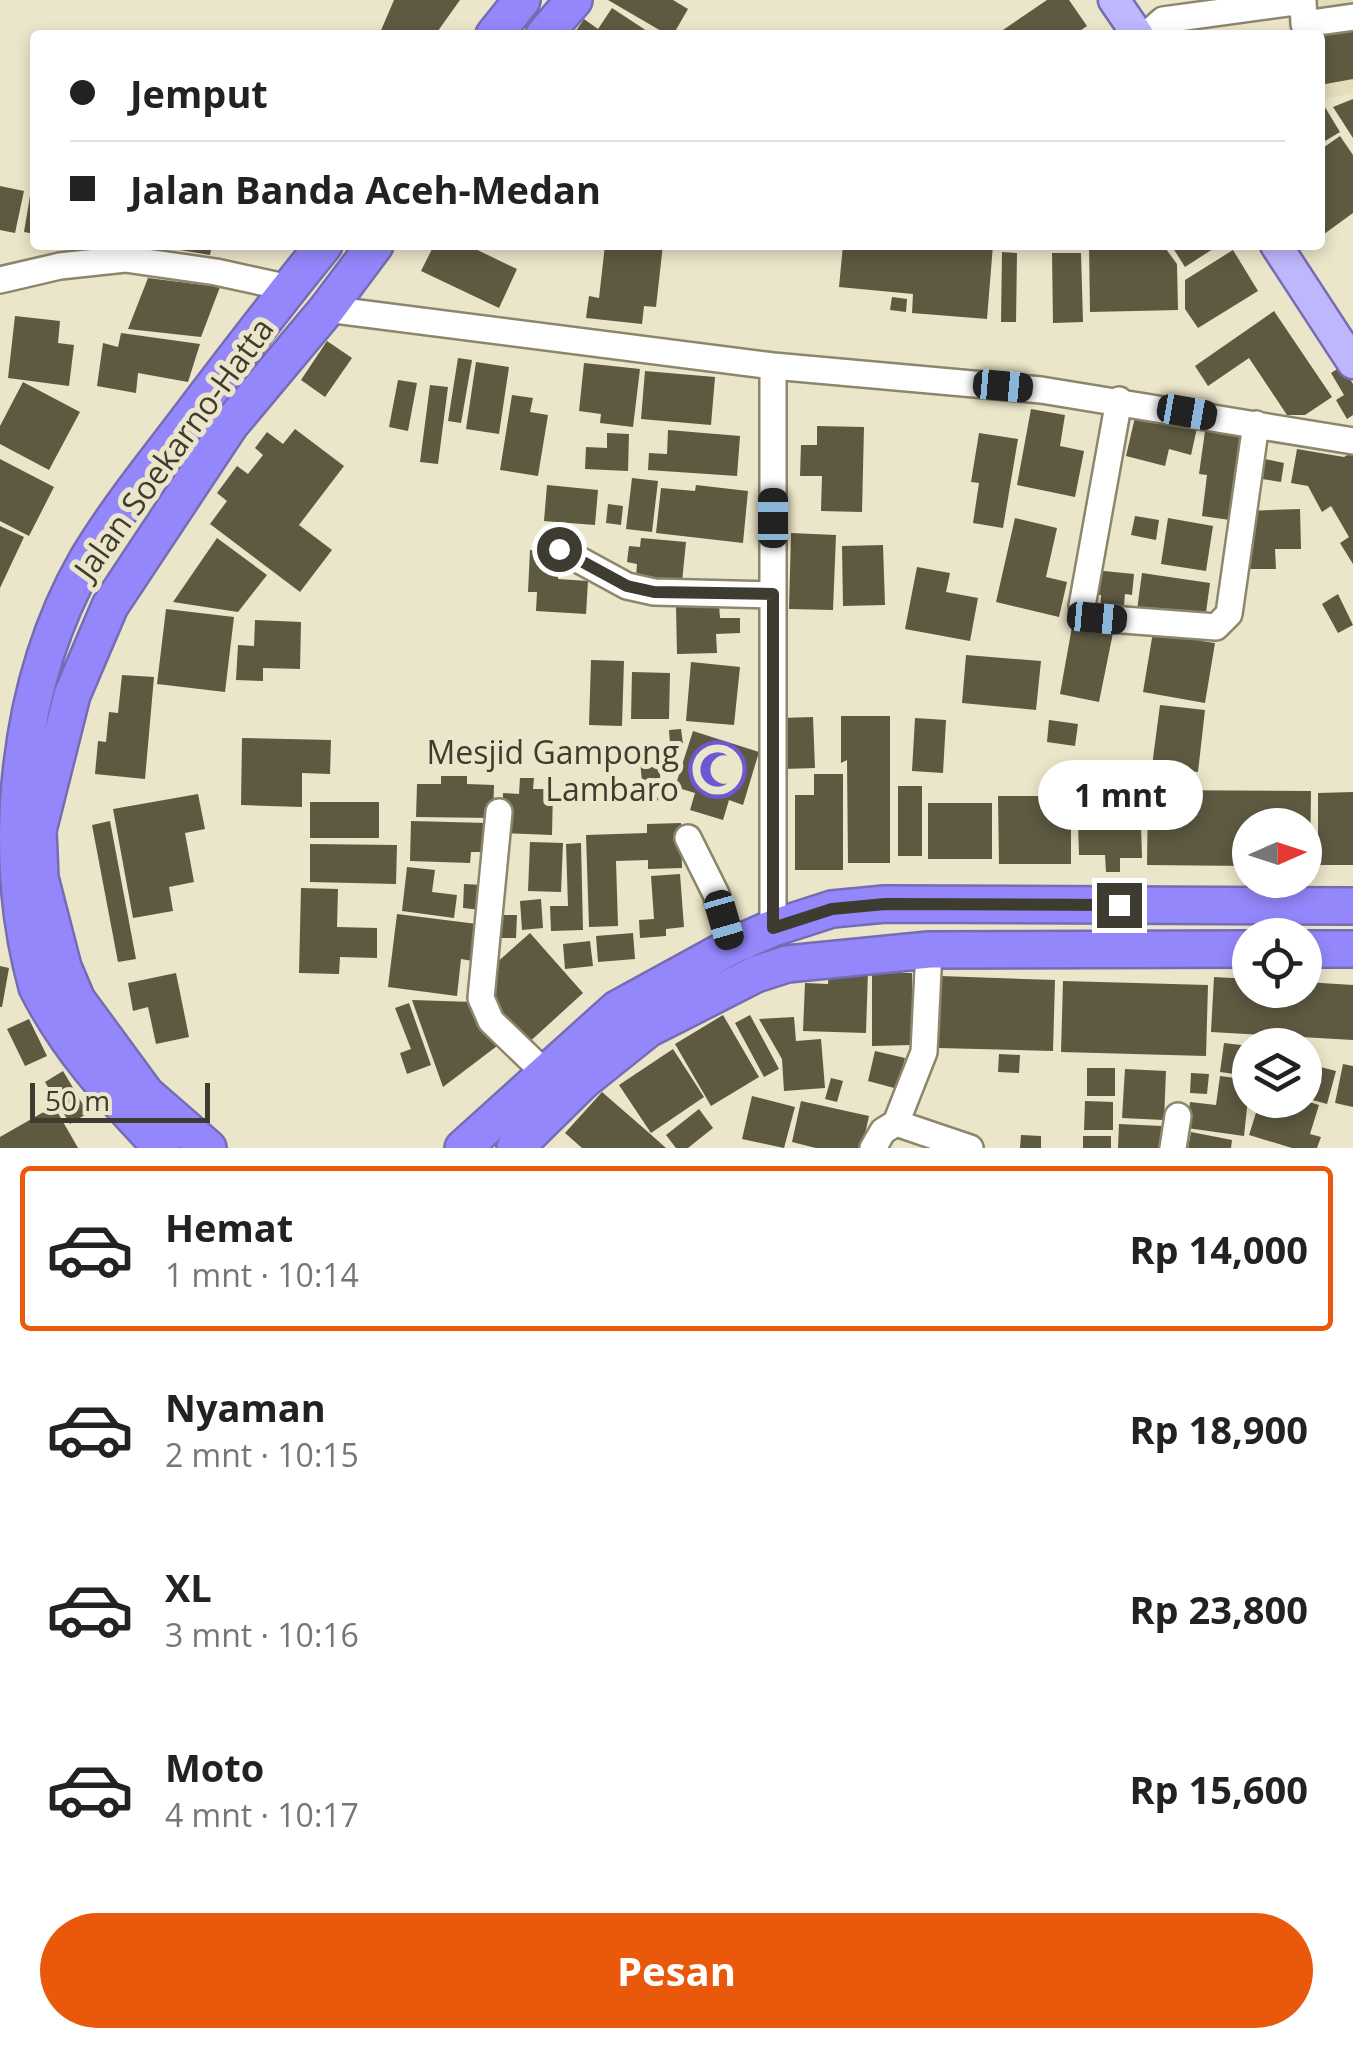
<!DOCTYPE html>
<html lang="id">
<meta charset="utf-8">
<style>
:root{--surface:#fff;--page:#f6f6f6;--text:#222;--muted:#767676;--line:#e0e0e0;--accent:#ea580c}
body{margin:0;font-family:"Open Sans",sans-serif;background:var(--page);color:var(--text);height:100vh;display:flex;flex-direction:column;font-size:38px;white-space:nowrap}
*{box-sizing:border-box;margin:0}
p{font-size:32px;color:var(--muted)}
.icon{flex:none;width:55px;height:55px;fill:none;stroke:currentColor;stroke-width:2;stroke-linecap:round;stroke-linejoin:round}
.map{position:relative;height:1148px;overflow:hidden}
.details{display:flex;flex-direction:column;background:var(--surface);flex:1}
.details>*{flex:none}
.hud{position:absolute;left:30px;top:30px;width:1295px;height:220px;border-radius:10px;box-shadow:0 5px 15px #0003;display:grid;align-content:center;height:220px;padding:0 40px;background:var(--surface)}
.needle{width:65px;rotate:87deg}
.fabs{position:absolute;left:1232px;top:808px;display:grid;gap:20px}
.fabs a{display:grid;place-items:center;width:90px;height:90px;border-radius:50%;background:var(--surface);box-shadow:0 5px 15px #0003;font-size:50px}
.scale{position:absolute;left:30px;bottom:25px;width:180px;box-sizing:border-box;padding-left:10px;border:5px solid #3e3b30;border-top:0;font-size:28px;line-height:35px;white-space:nowrap;color:#3e3b30;-webkit-text-stroke:8px #ebe5c9;paint-order:stroke}
.end{position:absolute;width:45px;height:45px;margin:-22px;border:12px solid #3e3b30;background:#fff;box-shadow:0 0 0 5px #fff}
.from{border-radius:50%}
.bubble{position:absolute;height:70px;border-radius:35px;background:var(--surface);box-shadow:0 5px 15px #0003;font-size:32px;font-weight:700;line-height:70px;text-align:center}
.car{position:absolute;width:30px;height:60px;margin:-30px -15px;border-radius:12px;box-shadow:0 0 8px 2px #0007;background:linear-gradient(#222 24%,#8ab4d8 0 40%,#222 0 76%,#8ab4d8 0 86%,#222 0)}
.hud b{display:flex;align-items:center;gap:35px;height:95px;font-size:38px}
.hud b+b{border-top:2px solid var(--line)}
.hud i{width:25px;height:25px;background:var(--text)}
ul{padding:18px 0 0;list-style:none}
li{display:flex;align-items:center;gap:30px;height:165px;margin:0 20px 15px;padding:0 20px;border:5px solid transparent;border-radius:10px}
li div{flex:1}
li b{display:block;font-size:38px}
li em{font-style:normal;font-weight:700}
li.current{border-color:var(--accent)}
li>.icon{width:90px;height:90px;stroke-width:1.5}
.button{display:flex;gap:20px;margin-top:auto;padding:20px 40px}
.button a{flex:1;height:115px;border-radius:60px;background:var(--accent);color:#fff;font-size:40px;font-weight:700;line-height:115px;text-align:center}
.map>svg:first-child{display:block}
</style>
<div class="map">
<svg width="1353" height="1148" viewBox="0 0 1353 1148">
<rect width="100%" height="100%" fill="#ebe5c9"/>
<path fill="#e4ddb9" d="M1286,0H1353V93L1320,100V35H1289Z"/>
<path fill="#5e5941" d="M394,0H460L435,35H379Z
M608,0H673L688,9L673,35H668Z
M1047,0H1069L1087,26L1074,35H1002L1000,32Z
M612,8L653,35H573L584,19L598,29Z
M1353,30V79L1320,85V36Z
M1320,99L1340,132L1320,144Z
M1353,99V138L1333,107Z
M1340,136L1353,155V213L1320,237V150Z
M33,178L35,179V234L24,232Z
M0,186L24,191L15,233L0,230Z
M181,245H212L210,255L180,250Z
M434,245L444,248L445,245H467L517,269L499,308L421,271Z
M605,245H663L656,307L644,306L642,324L586,318L589,296L599,298Z
M843,245H993L987,319L912,313L913,294L839,287Z
M1089,245H1163L1177,264L1178,310L1090,312Z
M1171,245H1219L1185,267Z
M1233,250L1258,291L1198,328L1185,309V280Z
M1002,252L1017,253L1016,322H1001Z
M1052,253H1081L1083,322L1053,323Z
M148,278L220,287L201,337L128,329Z
M892,297L907,299L906,312L890,310Z
M1274,311L1332,397L1305,415H1287L1249,358L1208,386L1195,366Z
M15,316L60,321L58,343L74,345L69,386L8,378Z
M121,333L200,344L188,382L138,373L136,393L97,386L103,343L118,347Z
M327,341L352,358L325,397L301,380Z
M458,358L472,360L461,423L448,421Z
M476,362L509,367L499,434L466,429Z
M584,363L640,369L633,427L600,423L601,414L579,411Z
M1342,366L1353,384V415L1347,419L1336,400L1344,395L1331,373Z
M645,371L715,377L711,425L641,419Z
M398,380L417,383L408,431L389,427Z
M23,382L80,412L49,470L0,444V426Z
M430,385L448,387L438,464L420,462Z
M512,395L533,398L530,412L548,415L538,476L500,470Z
M1031,409L1065,415L1060,446L1084,451L1075,497L1017,485Z
M1136,413L1197,428L1191,455L1169,449L1165,466L1126,456Z
M817,426L864,427L862,512L821,511L822,476H800L801,445H817Z
M295,429L344,466L299,525L332,550L300,592L210,524L227,501L217,493L237,466L248,474L263,455L255,448L267,432L283,444Z
M668,430L740,436L737,476L648,470L649,453L667,454Z
M1205,431L1241,435L1230,520L1202,516L1207,475L1199,474Z
M607,433L629,434L628,471L585,469L586,447L607,448Z
M979,433L1018,439L1003,528L973,523L979,483L971,482Z
M1297,449L1344,457L1353,452V564L1340,543L1349,537L1331,506L1322,512L1308,486L1291,483Z
M0,459L54,487L29,536L0,521Z
M1265,459L1284,463L1281,482L1262,479Z
M632,478L658,481L652,532L626,529Z
M547,485L598,490L595,525L544,521Z
M696,485L748,491L743,543L656,533L661,488L695,491Z
M608,504L623,506L621,525L606,523Z
M1300,509L1301,549H1275L1276,569H1248L1246,511Z
M1135,516L1159,520L1156,540L1131,535Z
M1015,518L1057,528L1046,577L1067,582L1059,617L996,602Z
M1168,518L1213,526L1206,571L1161,564Z
M0,526L24,537L0,588Z
M791,533L836,535L833,610L789,609Z
M217,538L267,575L238,612L173,602Z
M641,538L686,542L682,582L636,577L637,564L627,562L629,546L640,547Z
M883,545L885,605L843,606L842,546Z
M530,550L559,552L558,579L588,581L586,614L536,611L537,592H528Z
M917,567L950,573L946,592L978,598L970,641L905,629Z
M1094,570L1134,574L1132,595L1125,594L1123,616L1100,614L1101,595L1092,594Z
M1142,573L1210,583L1205,620L1137,610Z
M1338,594L1353,625L1338,633L1322,604Z
M719,605L720,618H740V633L716,634L717,653L677,654L676,606Z
M166,609L234,617L225,692L157,684Z
M255,620L301,622L300,669L263,668V681L236,680L238,645L254,646Z
M1073,621L1114,628L1099,702L1060,694Z
M1153,632L1202,634L1201,641L1215,643L1205,703L1143,692Z
M966,655L1041,661L1036,710L962,703Z
M591,660L624,661L622,726L589,725Z
M691,662L740,667L734,725L686,721Z
M632,672L670,673L669,719H631Z
M122,675L154,677L145,779L95,774L98,741L106,742L109,712L118,713Z
M1160,705L1205,710L1198,772L1152,766Z
M841,716H890V863H848L847,760L841,763Z
M813,717L815,768L783,769L781,718Z
M915,718L946,720L943,773L912,771Z
M1049,720L1078,724L1075,746L1047,742Z
M681,729L683,744L670,745L669,730Z
M693,731L759,752L743,805L729,800L723,820L690,810L695,793L675,787Z
M242,738L331,740L330,774L302,773V807L241,805Z
M658,749L662,800L644,801L639,751Z
M814,774H843V870H795V795H814Z
M441,776H467V784L494,785L493,818L416,817L417,784H441Z
M520,778H534L533,789H553L552,835L502,833L503,793L519,794Z
M898,786H922V856H898Z
M1148,790L1311,791L1310,867H1305V825H1250V866L1147,865Z
M1140,791L1142,858H1120V872H1106L1105,855H1079L1077,792Z
M1353,792V865H1318V793Z
M198,794L205,829L185,833L194,882L169,887L173,911L133,918L113,809Z
M998,796H1071V864H999Z
M310,802H379V838H310Z
M928,803H992V859H928Z
M110,821L136,959L118,962L92,825Z
M411,821L487,823L486,852H471L470,863L410,861Z
M681,823L682,868L648,869V860L616,861L618,926L589,927L586,835L647,833V824Z
M530,842L563,843L561,892L528,891Z
M581,843L583,930L551,931L550,906H568L566,844Z
M310,844L397,845L396,884L310,882Z
M407,867L435,870L432,892L457,895L454,918L402,911Z
M680,874L684,927L666,929V936L640,938L639,920L654,919L651,876Z
M464,884L483,885L481,910L463,908Z
M301,888L338,889L337,927L377,928V958L340,957L339,974L299,973Z
M541,899L543,928L522,930L520,901Z
M397,914L477,924L473,961L461,959L457,996L388,987Z
M499,915H517L516,938H499Z
M530,933L583,993L525,1046L490,1007L494,965Z
M633,933L635,959L598,962L596,936Z
M590,941L593,966L565,969L563,944Z
M0,966L9,968L2,1007H0Z
M829,970L868,971L866,1033L803,1031L805,983L828,984Z
M176,973L189,1037L156,1044L148,1007L133,1011L128,983Z
M872,973H912V1045L872,1046Z
M940,976L1055,980L1053,1051L938,1048Z
M1214,977L1250,979V990H1305V982L1353,985V1040L1211,1032Z
M1063,981L1208,985L1206,1056L1061,1052Z
M412,1000L473,1002L501,1043L443,1087Z
M409,1003L431,1065L407,1074L400,1053L411,1049L395,1008Z
M723,1015L759,1077L711,1106L675,1044Z
M750,1015L779,1069L764,1077L735,1023Z
M794,1017L796,1041L821,1039L825,1088L784,1091L782,1059L759,1019Z
M29,1019L47,1056L25,1066L7,1029Z
M1224,1043L1250,1046V1076L1220,1072Z
M673,1049L704,1097L651,1133L619,1085Z
M875,1051L905,1058L898,1089L868,1081Z
M999,1054L1020,1055L1019,1073L998,1072Z
M1305,1063L1336,1071L1327,1104L1305,1098Z
M1343,1064L1353,1066V1107L1335,1103Z
M1087,1068H1115V1096H1087Z
M1125,1069L1166,1071L1164,1120L1122,1118Z
M63,1071L88,1113L70,1124L45,1082Z
M1191,1073L1209,1074L1207,1094L1190,1093Z
M1220,1076L1250,1080L1244,1136L1187,1128L1190,1102L1216,1105Z
M831,1078L843,1081L837,1102L825,1099Z
M602,1092L648,1132L666,1148H582L565,1133Z
M752,1096L795,1107L784,1148L742,1139Z
M1260,1100H1303L1319,1105L1310,1134L1321,1137L1317,1148H1292L1249,1135Z
M801,1101L869,1116L862,1148H816L792,1142Z
M1085,1101L1113,1102V1130H1084Z
M54,1106L78,1148H0V1137Z
M699,1109L713,1128L688,1148H676L666,1135Z
M1119,1124L1162,1126L1161,1148H1118Z
M1191,1132L1232,1140L1231,1148H1188Z
M1021,1135L1041,1136V1148H1020Z
M1083,1136H1111V1148H1083Z"/>
<g fill="none" stroke-linecap="round" stroke-linejoin="round">
<defs>
<path id="minor" d="M1303,0L1304,24L1353,17
M1146,35L1163,20L1303,1
M0,280L60,266L125,259L216,272L289,288
M327,309L773,366L1041,390L1353,441
M1119,400L1082,606L1088,616L1097,618L1216,627L1229,614L1256,424
M559,549L627,586L654,592L773,595
M499,812L481,998L491,1021L545,1073
M688,838L716,894L732,946
M773,928V366
M896,1123L924,1052L929,950
M873,1148L883,1131L896,1123L970,1148
M1173,1148L1178,1116"/>
<path id="major" d="M1114,0L1138,35
M1276,245L1353,363"/>
<path id="highway" d="M494,35L522,0
M544,35L574,0
M1305,949H1353
M162,1148C113,1096 70,1052 37,987C0,852 16,684 87,560C115,513 151,468 184,425C230,364 276,304 324,245
M208,1148L146,1094L77,1000L63,967L40,878L38,830L72,695L110,606L230,425L327,309L375,245
M463,1148L617,1009L732,946L773,928L832,909L885,904L1353,906
M515,1148L583,1081L648,1029L756,974L787,964L929,950L1250,949"/>
</defs>
<use href="#minor" stroke="#8c866c" stroke-width="30"/>
<use href="#major" stroke="#766cb4" stroke-width="35"/>
<use href="#highway" stroke="#766cb4" stroke-width="40"/>
<use href="#minor" stroke="#fff" stroke-width="25"/>
<use href="#major" stroke="#bfb7fd" stroke-width="30"/>
<use href="#highway" stroke="#9487fb" stroke-width="35"/>
</g>
<g fill="none" stroke-linecap="round" stroke-linejoin="round">
<path stroke="#3e3b30" stroke-width="12" d="M559,549L627,586L654,592L773,594V928L832,909L885,904L1119,905"/>
</g>
<defs>
<symbol id="mosque-ring" viewBox="-11 -11 22 22"><circle r="9.5" fill="#ebe5c9" stroke="#6c58d2" stroke-width="1.5"/><path d="M3.5-4.9A6 6 0 1 0 3.5 4.9A5 5 0 1 1 3.5-4.9Z" fill="#6c58d2"/></symbol>
</defs>
<g fill-rule="evenodd">
<use href="#mosque-ring" x="686" y="738" width="63" height="63"/>
</g>
<g text-anchor="middle" dominant-baseline="central" stroke-width="10" stroke-linejoin="round" paint-order="stroke">
<g font-size="32" fill="#3e3b30" stroke="#ebe5c9">
<text transform="translate(173 448) rotate(-54)">Jalan Soekarno-Hatta</text>
</g>
<g font-size="32" fill="#3e3b30" stroke="#ebe5c9" text-anchor="end">
<text x="679" y="751">Mesjid Gampong<tspan x="679" dy="37">Lambaro</tspan></text>
</g>
</g>
</svg>
<div class="fabs">
<a><svg class="needle" viewBox="-14 -14 28 28"><path d="M0-13l5 13h-10z" fill="#e53935"/><path d="M0 13l5-13h-10z" fill="#767676"/></svg></a>
<a><svg class="icon" aria-label="locate" viewBox="0 0 24 24"><circle cx="12" cy="12" r="6"/><path d="M12 2v4M12 18v4M2 12h4M18 12h4"/></svg></a>
<a><svg class="icon" aria-label="layers" viewBox="0 0 24 24"><path d="M12 4l9 5-9 5-9-5zM3 14l9 5 9-5"/></svg></a>
</div>
<div class="scale">50 m</div>
<i class="end from" style="left:559px;top:549px"></i>
<i class="end" style="left:1119px;top:905px"></i>
<div class="bubble" style="left:1038px;top:760px;width:165px">1 mnt</div>
<i class="car" style="left:1003px;top:386px;rotate:95deg"></i>
<i class="car" style="left:1187px;top:412px;rotate:100deg"></i>
<i class="car" style="left:773px;top:518px;rotate:0deg"></i>
<i class="car" style="left:1097px;top:618px;rotate:95deg"></i>
<i class="car" style="left:724px;top:920px;rotate:164deg"></i>
<div class="hud">
<b><i class="from"></i>Jemput</b>
<b><i></i>Jalan Banda Aceh-Medan</b>
</div>
</div>
<section class="details">
<ul>
<li class="current"><svg class="icon" aria-label="car" viewBox="0 0 24 24"><path d="M5 17H2v-5l4-1 3-4h7l3 4 3 1v5h-3M9 17h6M6 11h13"/><circle cx="7" cy="17" r="2"/><circle cx="17" cy="17" r="2"/></svg><div><b>Hemat</b><p>1 mnt · 10:14</p></div><em>Rp 14,000</em></li>
<li><svg class="icon" aria-label="car" viewBox="0 0 24 24"><path d="M5 17H2v-5l4-1 3-4h7l3 4 3 1v5h-3M9 17h6M6 11h13"/><circle cx="7" cy="17" r="2"/><circle cx="17" cy="17" r="2"/></svg><div><b>Nyaman</b><p>2 mnt · 10:15</p></div><em>Rp 18,900</em></li>
<li><svg class="icon" aria-label="car" viewBox="0 0 24 24"><path d="M5 17H2v-5l4-1 3-4h7l3 4 3 1v5h-3M9 17h6M6 11h13"/><circle cx="7" cy="17" r="2"/><circle cx="17" cy="17" r="2"/></svg><div><b>XL</b><p>3 mnt · 10:16</p></div><em>Rp 23,800</em></li>
<li><svg class="icon" aria-label="car" viewBox="0 0 24 24"><path d="M5 17H2v-5l4-1 3-4h7l3 4 3 1v5h-3M9 17h6M6 11h13"/><circle cx="7" cy="17" r="2"/><circle cx="17" cy="17" r="2"/></svg><div><b>Moto</b><p>4 mnt · 10:17</p></div><em>Rp 15,600</em></li>
</ul>
<div class="button"><a>Pesan</a></div>
</section>
